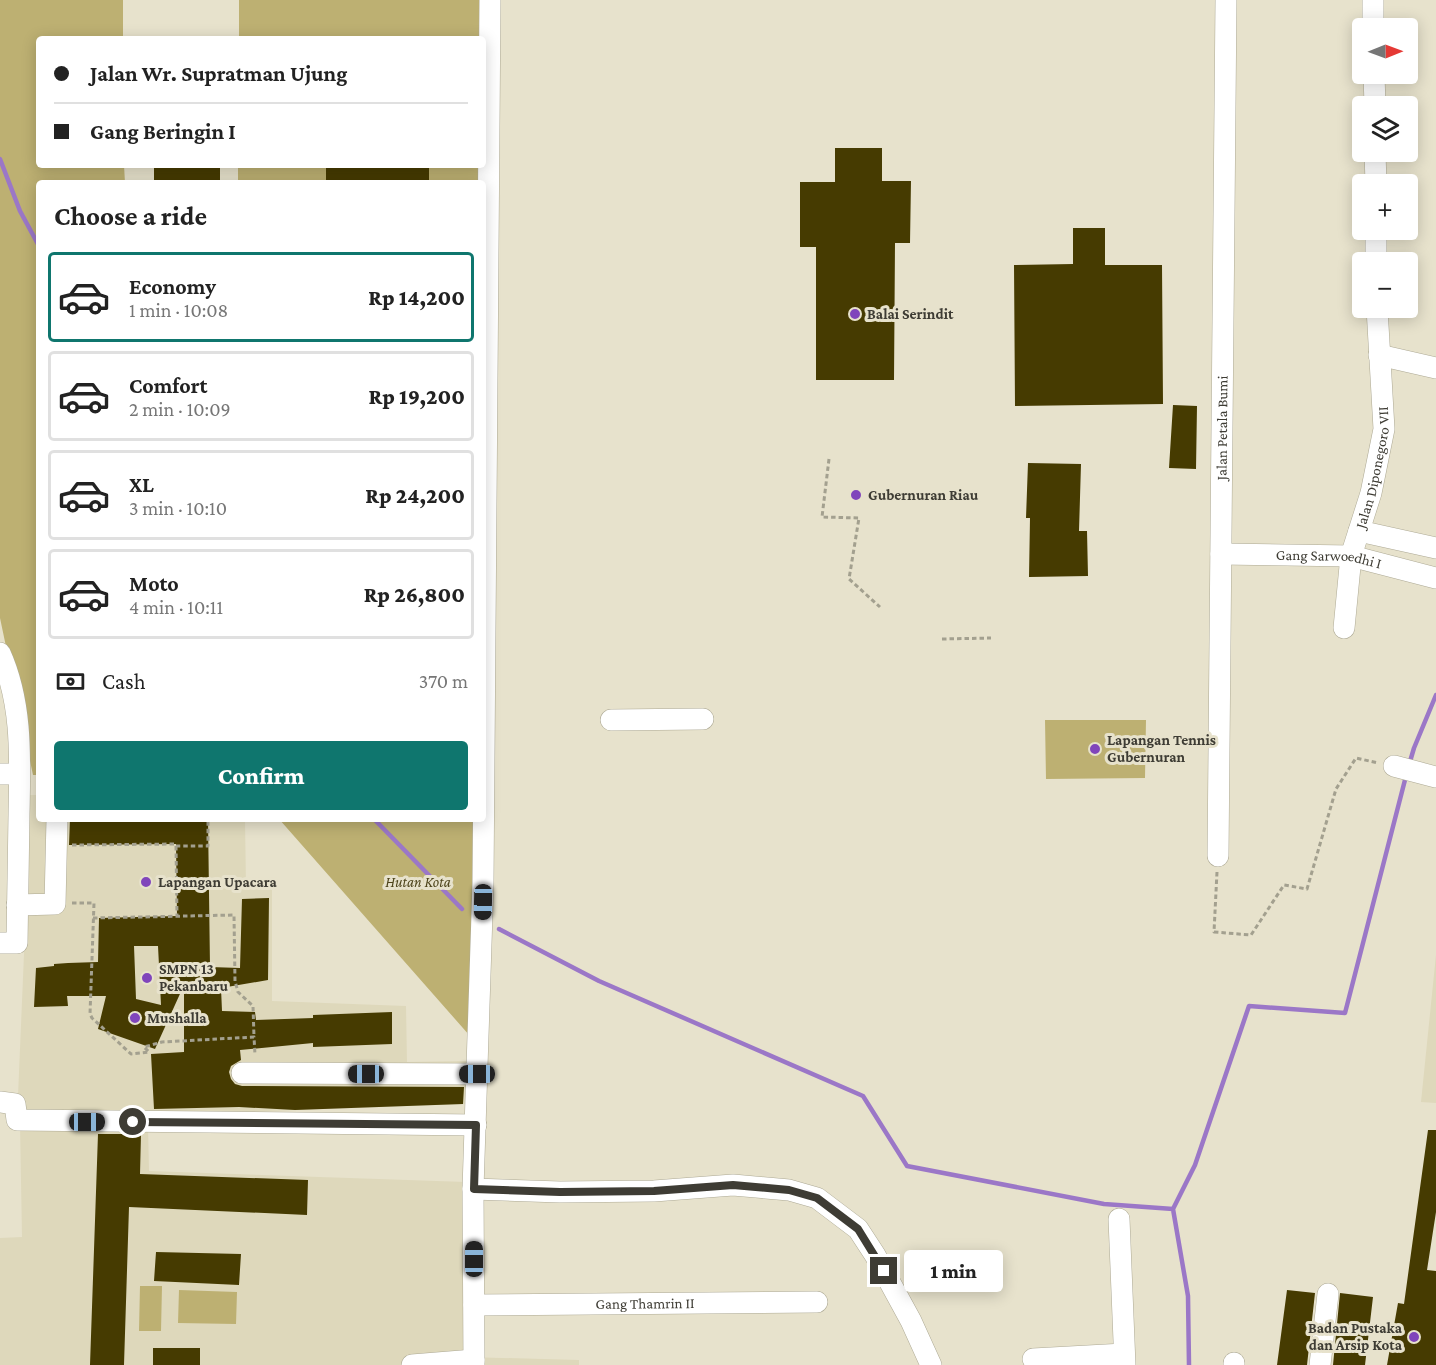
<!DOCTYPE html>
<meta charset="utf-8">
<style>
:root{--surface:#fff;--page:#f2f2f2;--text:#222;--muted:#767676;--line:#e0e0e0;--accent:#0f766e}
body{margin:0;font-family:"Crimson Pro",serif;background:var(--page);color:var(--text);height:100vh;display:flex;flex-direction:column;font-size:22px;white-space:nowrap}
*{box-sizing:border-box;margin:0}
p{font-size:20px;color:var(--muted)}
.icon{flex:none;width:33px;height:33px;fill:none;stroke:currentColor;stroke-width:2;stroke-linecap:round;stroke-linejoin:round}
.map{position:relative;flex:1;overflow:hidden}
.details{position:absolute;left:36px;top:180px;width:450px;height:642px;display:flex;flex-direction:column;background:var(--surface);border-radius:6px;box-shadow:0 3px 15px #0003}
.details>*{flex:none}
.top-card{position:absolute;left:36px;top:36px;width:450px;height:132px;border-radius:6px;box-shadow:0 3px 15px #0003;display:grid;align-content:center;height:132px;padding:0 18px;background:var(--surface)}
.needle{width:39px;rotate:89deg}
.fabs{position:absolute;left:1352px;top:18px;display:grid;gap:12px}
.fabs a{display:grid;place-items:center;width:66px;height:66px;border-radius:6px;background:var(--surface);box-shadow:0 3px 15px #0003;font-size:30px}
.end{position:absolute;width:27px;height:27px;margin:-14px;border:8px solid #3e3c34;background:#fff;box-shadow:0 0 0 3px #fff}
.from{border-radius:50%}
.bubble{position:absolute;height:42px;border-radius:6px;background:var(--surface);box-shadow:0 3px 15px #0003;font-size:20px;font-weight:800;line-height:42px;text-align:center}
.car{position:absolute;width:18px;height:36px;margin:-18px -9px;border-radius:8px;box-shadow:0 0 4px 2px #0007;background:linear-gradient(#222 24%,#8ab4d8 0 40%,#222 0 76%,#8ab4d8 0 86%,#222 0)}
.top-card b{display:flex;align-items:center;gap:21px;height:57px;font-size:22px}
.top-card b+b{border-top:2px solid var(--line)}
.top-card i{width:15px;height:15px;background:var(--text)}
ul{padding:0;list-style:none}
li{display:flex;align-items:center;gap:18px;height:90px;margin:0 12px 9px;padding:0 6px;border:3px solid var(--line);border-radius:6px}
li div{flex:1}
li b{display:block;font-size:22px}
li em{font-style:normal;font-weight:800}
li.current{border-color:var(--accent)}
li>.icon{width:54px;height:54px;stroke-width:1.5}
h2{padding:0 18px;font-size:27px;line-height:72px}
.pay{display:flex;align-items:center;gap:15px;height:66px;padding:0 18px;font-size:22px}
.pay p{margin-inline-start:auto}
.button{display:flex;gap:12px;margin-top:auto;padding:12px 18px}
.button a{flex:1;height:69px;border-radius:6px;background:var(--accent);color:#fff;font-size:24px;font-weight:800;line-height:69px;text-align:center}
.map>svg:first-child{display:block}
</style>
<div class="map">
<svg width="1436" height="1365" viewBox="0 0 1436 1365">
<rect width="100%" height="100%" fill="#e7e2cc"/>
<path fill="#ded8bb" d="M25,795H39V819H245L246,887L272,888V1001L406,1006L407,1062L466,1061V1104L17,1120L24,954Z
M1436,955V1103L1421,1102Z
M20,1123L148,1126L149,1171L466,1182L467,1357L579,1360V1365H0V1238L22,1237Z"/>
<path fill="#bdb072" d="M0,0H123V39H39V165H124L125,183H39V775H33L0,618Z
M239,0H490L483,183H238V165H483V39H239Z
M1045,720H1146L1145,778L1046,779Z
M279,819H483L477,1044Z
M140,1286H162L161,1331H139Z
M179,1290L237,1292L236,1324L178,1323Z"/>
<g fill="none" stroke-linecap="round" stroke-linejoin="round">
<path stroke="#9b77c7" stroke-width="4.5" d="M0,159L20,211L39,246
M1409,765L1414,748L1436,695
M374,819L462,909
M499,929L599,981L863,1096L907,1166L1104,1204L1173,1209
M1189,1365L1188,1296L1173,1209L1195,1165L1249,1006L1345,1013L1406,776"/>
</g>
<path fill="#463b01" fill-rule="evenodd" d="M835,148H882V181H911L910,243H895L894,380H816V247H800V182H835Z
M154,165H220V182L154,181Z
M326,165H429V183H326Z
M1073,228H1105V265H1162L1163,404L1015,406L1014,265L1073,264Z
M1173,405L1197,406L1196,469L1169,468Z
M1028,463L1081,464L1079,531H1087L1088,576L1029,577L1030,518H1026Z
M70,819H208L210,967L240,968L242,899L269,898L268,980L221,988L222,1011L255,1012L256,1020L313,1018V1015L392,1012V1044L313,1047V1043L240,1050L241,1060L231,1066L229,1072L231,1079L235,1084L242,1086L464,1087L463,1104L295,1110L239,1107L154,1109L151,1054L184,1052V985L155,1049L98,1029L106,996H67L68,1006L34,1007L36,968L54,966V964L68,963L98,962L99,918L177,916L176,844L69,845ZM134,946H158L161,1005L136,999Z
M1428,1130H1436V1212L1427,1270L1436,1271V1365H1387L1398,1303L1404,1304Z
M98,1134H141L140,1174L308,1180L307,1215L129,1207L124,1365H90Z
M156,1252L241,1254L239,1285L154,1281Z
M1287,1290L1315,1293L1307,1365H1277Z
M1340,1293L1373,1297L1365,1365H1333Z
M153,1348H200V1365H153Z"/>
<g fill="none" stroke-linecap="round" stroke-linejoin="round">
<defs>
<g id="minor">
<path d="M1373,0V28"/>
<path d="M1374,74L1375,106"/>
<path d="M1375,152L1376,184"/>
<path d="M1376,262V230"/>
<path d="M1379,355L1436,368"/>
<path d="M1359,531L1436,548"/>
<path id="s1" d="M1221,554L1351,556L1436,578"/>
<path id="s2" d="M1344,628L1351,556L1371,493L1384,429L1377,308"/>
<path d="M0,653C23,704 20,760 19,815C18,858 18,900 17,943H0"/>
<path d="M611,720L703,719"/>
<path d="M1394,766L1436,777"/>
<path d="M0,774H19"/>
<path id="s3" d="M1218,856L1226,0"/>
<path d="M17,905L55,904L57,819"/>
<path d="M242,1073L477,1074"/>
<path d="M0,1102L15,1104L17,1120L476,1125"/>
<path d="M473,1189L560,1192L654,1191L733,1185L789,1190L817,1198L858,1229L875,1255L911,1321L931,1365"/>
<path d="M1119,1219L1125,1365"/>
<path id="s4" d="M474,1305L817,1302"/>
<path d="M1033,1359L1124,1354"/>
<path d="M412,1365L474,1360"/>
<path d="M474,1365L473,1189L483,883L490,0"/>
<path d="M1234,1365V1363"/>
<path d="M1320,1365L1328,1294"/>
</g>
</defs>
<use href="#minor" stroke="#ada994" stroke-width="22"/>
<path stroke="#a3a08f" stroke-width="3" stroke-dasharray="4.5 3" stroke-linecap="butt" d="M829,459L822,517L859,518L849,579L880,607
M942,639L991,638
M72,845L175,844L176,846H208V819
M176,846L177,916
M1217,872L1214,932L1251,935L1284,885L1307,889L1336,789L1356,758L1378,763
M72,903H94L90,1014L92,1018L131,1054L149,1052L144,1047L162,1042L254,1037L255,1055
M93,918L234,915L235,981L238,992L253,1006L254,1037"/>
<use href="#minor" stroke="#fff" stroke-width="21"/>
</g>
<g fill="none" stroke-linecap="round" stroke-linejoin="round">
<path stroke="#3e3c34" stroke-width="8" d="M133,1122L476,1125L474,1189L560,1192L654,1191L733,1185L789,1190L817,1198L858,1229L884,1271"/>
</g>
<g fill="#8045bb" stroke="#e7e2cc" stroke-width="2">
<circle cx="855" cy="314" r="6"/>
<circle cx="856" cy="495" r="6"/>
<circle cx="1095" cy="749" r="6"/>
<circle cx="146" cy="882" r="6"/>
<circle cx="147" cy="978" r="6"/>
<circle cx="135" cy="1018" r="6"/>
<circle cx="1414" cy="1337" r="6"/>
</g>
<g text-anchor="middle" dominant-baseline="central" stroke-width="6" stroke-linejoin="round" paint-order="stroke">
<g font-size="15" font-weight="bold" fill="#3e3c34" stroke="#e7e2cc" text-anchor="start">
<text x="867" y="314">Balai Serindit</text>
<text x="868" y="495">Gubernuran Riau</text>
<text x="1107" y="740">Lapangan Tennis<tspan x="1107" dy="17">Gubernuran</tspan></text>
<text x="158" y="882">Lapangan Upacara</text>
<text x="159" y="969">SMPN 13<tspan x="159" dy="17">Pekanbaru</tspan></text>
<text x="147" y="1018">Mushalla</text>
<text x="1402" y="1328" text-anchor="end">Badan Pustaka<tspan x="1402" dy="17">dan Arsip Kota</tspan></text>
</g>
<g font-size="15" fill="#3e3c34" stroke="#e7e2cc">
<text stroke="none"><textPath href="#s3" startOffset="428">Jalan Petala Bumi</textPath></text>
<text stroke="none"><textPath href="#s2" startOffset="164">Jalan Diponegoro VII</textPath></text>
<text stroke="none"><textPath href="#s1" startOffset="108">Gang Sarwoedhi I</textPath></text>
<text stroke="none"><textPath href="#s4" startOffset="171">Gang Thamrin II</textPath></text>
</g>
<g font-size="15" font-style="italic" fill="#4e451c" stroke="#e7e2cc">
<text x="418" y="882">Hutan Kota</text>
</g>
</g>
</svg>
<div class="fabs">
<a><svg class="needle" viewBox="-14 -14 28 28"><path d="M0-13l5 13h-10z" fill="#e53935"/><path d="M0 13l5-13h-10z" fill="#767676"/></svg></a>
<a><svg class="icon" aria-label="layers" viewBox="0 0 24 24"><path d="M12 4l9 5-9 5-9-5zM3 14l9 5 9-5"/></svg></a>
<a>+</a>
<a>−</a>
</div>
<i class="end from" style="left:133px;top:1122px"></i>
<i class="end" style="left:884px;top:1271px"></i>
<div class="bubble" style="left:904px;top:1250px;width:99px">1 min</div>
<i class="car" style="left:483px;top:902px;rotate:181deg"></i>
<i class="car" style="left:366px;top:1074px;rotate:270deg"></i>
<i class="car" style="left:477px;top:1074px;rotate:270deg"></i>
<i class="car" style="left:87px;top:1122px;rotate:90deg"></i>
<i class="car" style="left:474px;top:1259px;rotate:0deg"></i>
<div class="top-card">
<b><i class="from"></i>Jalan Wr. Supratman Ujung</b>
<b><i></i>Gang Beringin I</b>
</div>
<section class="details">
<h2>Choose a ride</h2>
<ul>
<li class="current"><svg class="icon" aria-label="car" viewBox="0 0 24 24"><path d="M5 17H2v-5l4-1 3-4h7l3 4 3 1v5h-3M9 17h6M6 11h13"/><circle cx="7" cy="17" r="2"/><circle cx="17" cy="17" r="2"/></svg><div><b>Economy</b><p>1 min · 10:08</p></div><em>Rp 14,200</em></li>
<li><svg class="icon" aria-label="car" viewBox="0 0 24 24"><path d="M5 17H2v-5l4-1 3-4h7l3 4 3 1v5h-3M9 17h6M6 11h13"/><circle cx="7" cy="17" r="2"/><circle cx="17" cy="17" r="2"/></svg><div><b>Comfort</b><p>2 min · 10:09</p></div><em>Rp 19,200</em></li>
<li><svg class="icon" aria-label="car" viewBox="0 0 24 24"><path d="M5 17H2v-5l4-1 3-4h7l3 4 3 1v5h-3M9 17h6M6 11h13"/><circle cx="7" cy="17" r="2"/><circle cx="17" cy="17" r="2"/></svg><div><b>XL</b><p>3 min · 10:10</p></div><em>Rp 24,200</em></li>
<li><svg class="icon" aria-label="car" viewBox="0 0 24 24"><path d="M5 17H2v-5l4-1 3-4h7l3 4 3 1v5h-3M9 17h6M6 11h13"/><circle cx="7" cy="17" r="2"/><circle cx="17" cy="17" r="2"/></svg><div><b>Moto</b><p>4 min · 10:11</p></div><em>Rp 26,800</em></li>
</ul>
<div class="pay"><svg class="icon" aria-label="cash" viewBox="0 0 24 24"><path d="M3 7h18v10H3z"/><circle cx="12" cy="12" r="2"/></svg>Cash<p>370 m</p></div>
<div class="button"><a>Confirm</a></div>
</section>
</div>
